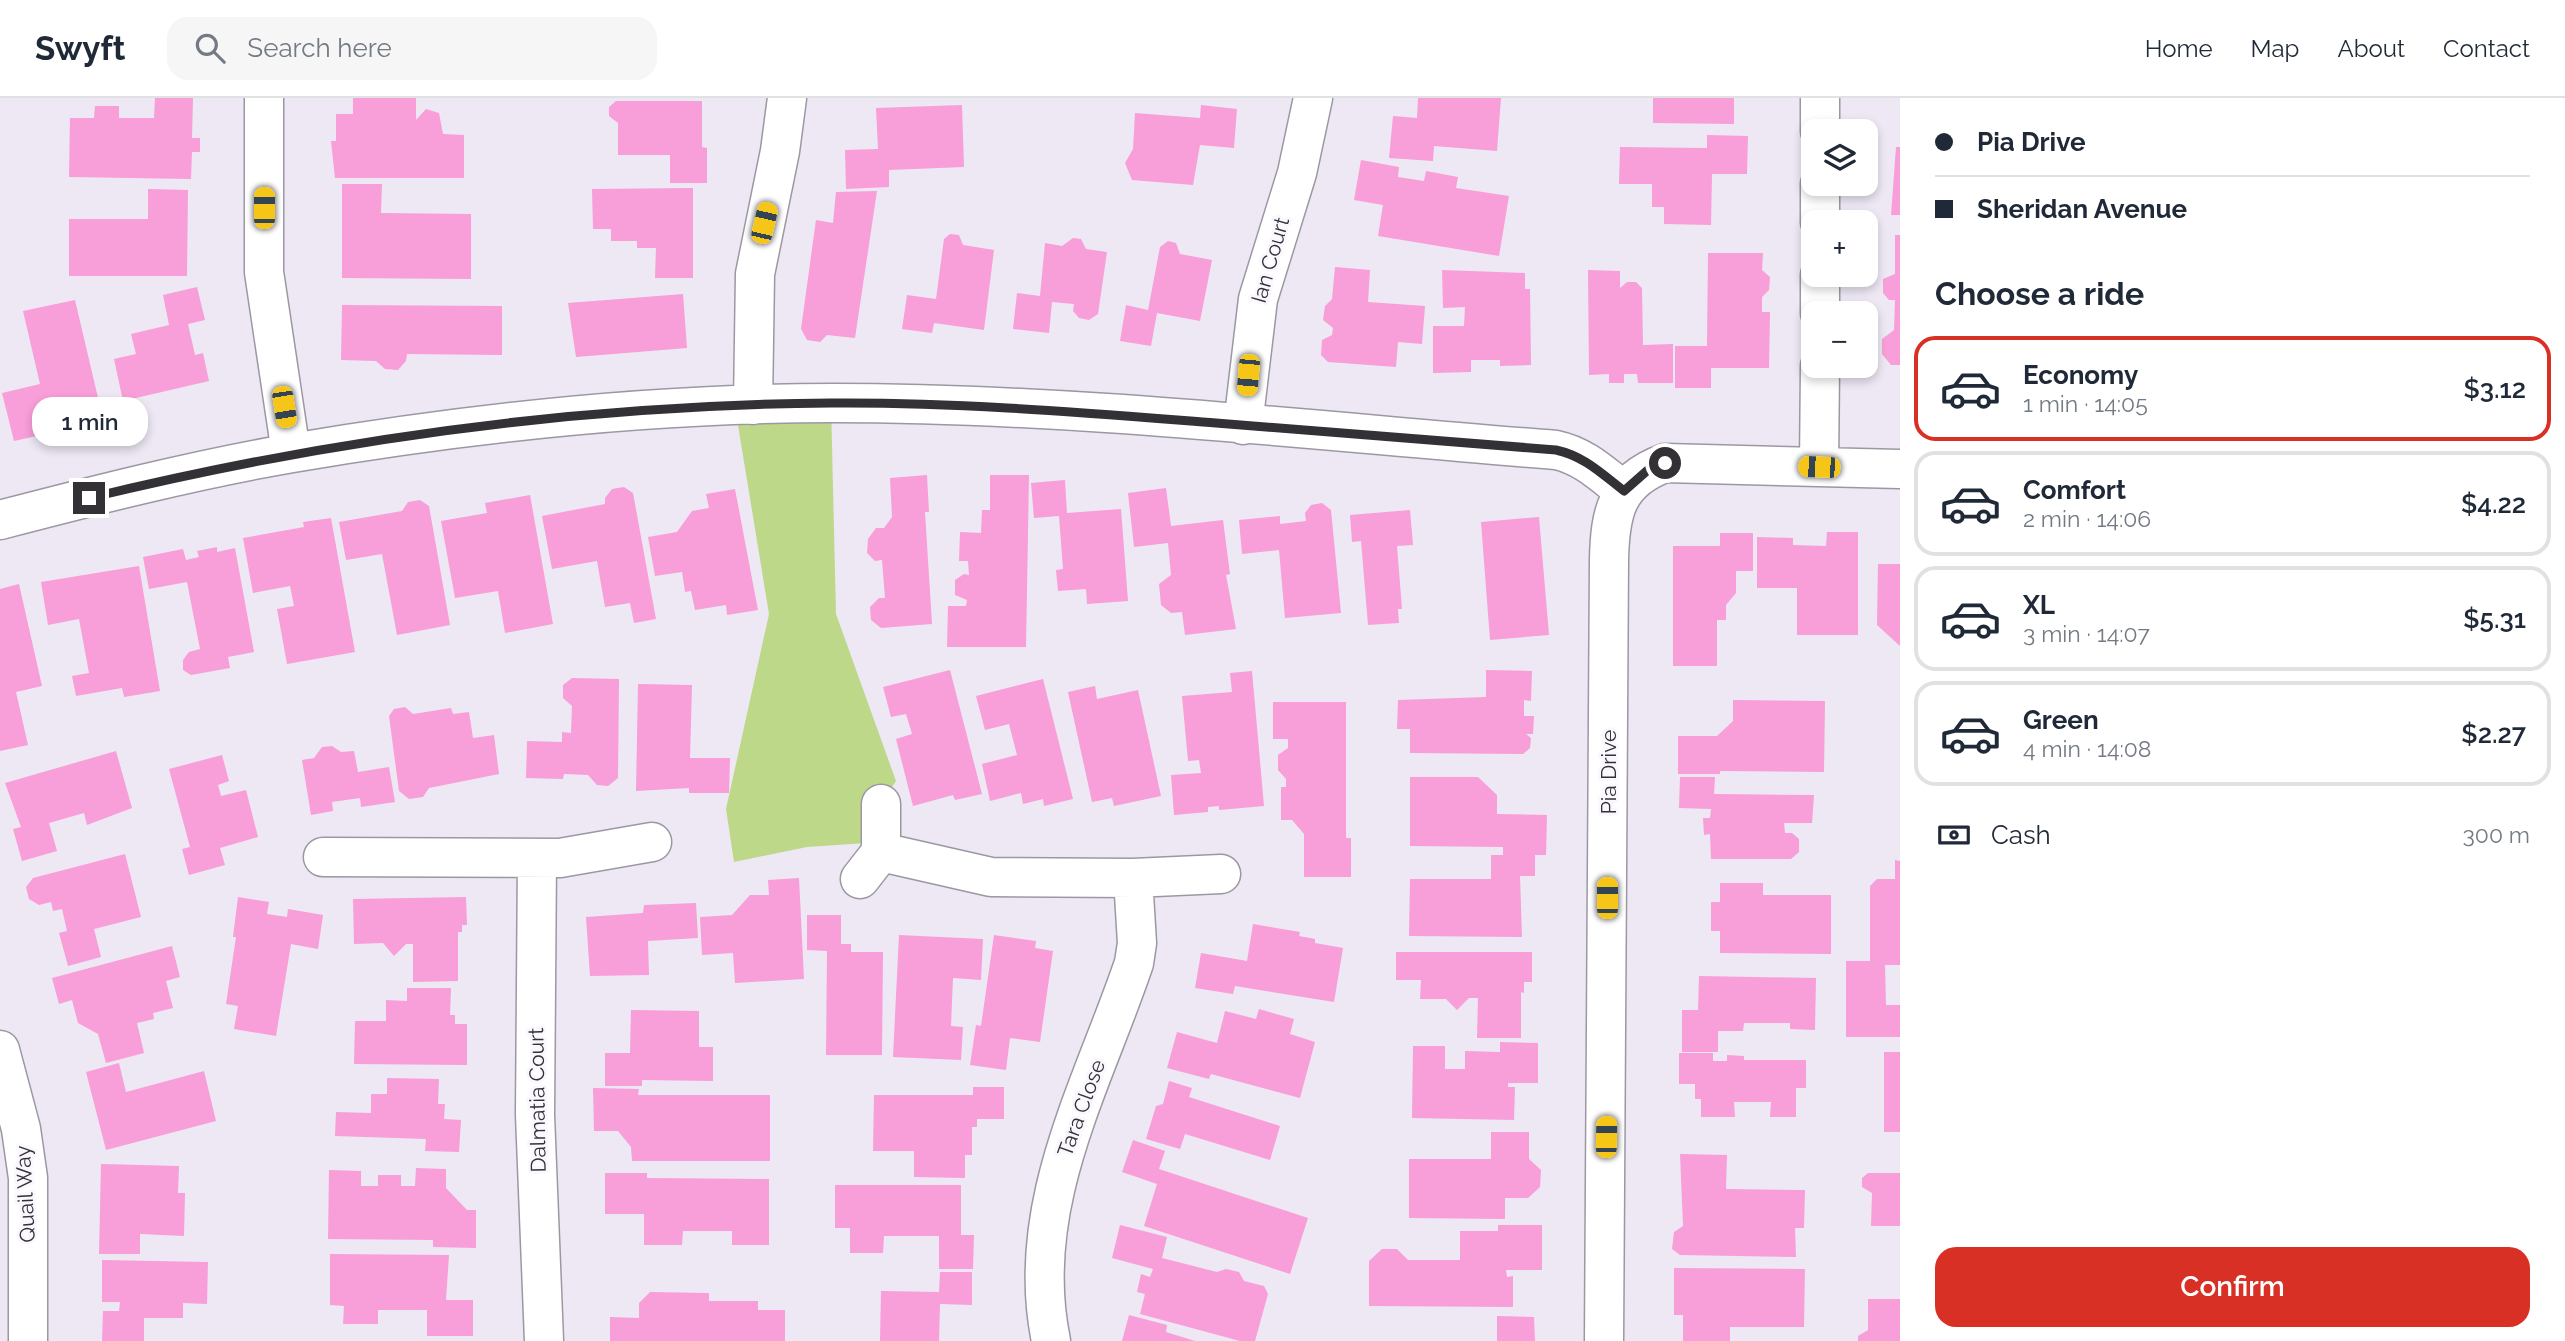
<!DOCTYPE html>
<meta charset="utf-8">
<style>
:root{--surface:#fff;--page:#f6f6f7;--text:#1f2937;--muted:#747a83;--line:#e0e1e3;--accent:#d93025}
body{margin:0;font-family:Raleway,sans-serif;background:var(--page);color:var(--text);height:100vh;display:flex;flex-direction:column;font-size:26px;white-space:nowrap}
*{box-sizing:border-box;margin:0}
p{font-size:23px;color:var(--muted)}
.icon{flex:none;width:38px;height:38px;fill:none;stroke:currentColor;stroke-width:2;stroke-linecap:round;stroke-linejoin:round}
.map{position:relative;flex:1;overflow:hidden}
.sheet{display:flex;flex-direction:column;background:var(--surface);width:665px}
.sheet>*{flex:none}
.top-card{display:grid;align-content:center;height:154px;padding:0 35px;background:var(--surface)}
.controls{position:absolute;left:1801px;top:21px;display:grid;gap:14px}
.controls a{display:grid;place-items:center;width:77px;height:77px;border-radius:14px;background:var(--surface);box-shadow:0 4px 10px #0003;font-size:35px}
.end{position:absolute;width:32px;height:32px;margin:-16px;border:9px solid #333136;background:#fff;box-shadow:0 0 0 4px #fff}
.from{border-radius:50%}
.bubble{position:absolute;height:49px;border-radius:21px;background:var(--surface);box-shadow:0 4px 10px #0003;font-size:23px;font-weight:600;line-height:49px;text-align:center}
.car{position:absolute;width:21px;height:42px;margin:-21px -10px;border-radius:9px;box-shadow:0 0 5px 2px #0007;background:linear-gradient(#f5c518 24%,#345 0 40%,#f5c518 0 76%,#345 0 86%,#f5c518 0)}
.top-card b{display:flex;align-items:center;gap:24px;height:66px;font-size:26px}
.top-card b+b{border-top:2px solid var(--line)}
.top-card i{width:18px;height:18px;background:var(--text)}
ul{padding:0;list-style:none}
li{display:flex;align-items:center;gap:21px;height:105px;margin:0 14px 10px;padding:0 21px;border:4px solid var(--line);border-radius:21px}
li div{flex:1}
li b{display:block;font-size:26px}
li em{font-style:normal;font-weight:600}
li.active{border-color:var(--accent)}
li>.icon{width:63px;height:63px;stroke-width:1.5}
h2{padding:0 35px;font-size:32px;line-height:84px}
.pay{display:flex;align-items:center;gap:18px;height:77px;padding:0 35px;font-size:26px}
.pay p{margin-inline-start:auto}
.cta{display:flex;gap:14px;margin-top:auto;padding:14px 35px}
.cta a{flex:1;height:80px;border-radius:21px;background:var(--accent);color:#fff;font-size:28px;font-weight:600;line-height:80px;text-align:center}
header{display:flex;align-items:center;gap:42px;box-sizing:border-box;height:98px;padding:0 35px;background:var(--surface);border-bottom:2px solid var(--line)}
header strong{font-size:33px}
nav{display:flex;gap:38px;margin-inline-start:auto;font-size:24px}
.search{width:490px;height:63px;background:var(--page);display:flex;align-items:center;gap:18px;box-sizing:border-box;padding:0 24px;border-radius:21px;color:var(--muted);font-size:26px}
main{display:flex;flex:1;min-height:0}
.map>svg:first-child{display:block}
</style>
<header>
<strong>Swyft</strong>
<div class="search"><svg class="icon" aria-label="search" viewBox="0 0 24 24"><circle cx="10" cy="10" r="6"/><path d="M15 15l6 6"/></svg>Search here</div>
<nav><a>Home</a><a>Map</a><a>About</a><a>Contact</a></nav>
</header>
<main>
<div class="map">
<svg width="1900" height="1243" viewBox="0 0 1900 1243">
<rect width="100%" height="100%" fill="#ede8f4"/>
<path fill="#bed889" d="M831,305L836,516L896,683L881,706V744L807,749L734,764L726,711L769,516L735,309Z"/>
<path fill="#f89ed8" d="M155,0H193L192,40H200V54H192L191,81L69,79L70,20H94L95,8H119V20H154Z
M353,0H416V22L426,11L439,15L443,36L464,37V80H335L331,43H336V16H353Z
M1418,0H1501L1497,53L1434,48L1433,63L1389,60L1393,18L1417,20Z
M1653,0H1734V26L1653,25Z
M616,3H702V49L707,50V85H670V57H618V25L609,18V9Z
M962,7L964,69L889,72V89L846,91L845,52L878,51L876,10Z
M1201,7L1237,11L1234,50L1200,47L1193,87L1132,82L1125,65L1133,51L1135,15L1200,20Z
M1707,37L1748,38L1747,76H1712L1711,127L1664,126V109H1652V86H1619L1620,49L1707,50Z
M1896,49H1900V117H1891Z
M1361,62L1399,69L1398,79L1424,83L1426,73L1458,79L1456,90L1509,98L1499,158L1378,138L1383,107L1354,102Z
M342,86H382L381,115L471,116V181L342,180Z
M693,90V180H655L656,150H637V143H611V131H593L592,91Z
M148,91L188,92L187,178H69V121H148Z
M877,93L855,240L827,237L820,244L807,242L801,231L816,122L833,125L836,94Z
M950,136L959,137L963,147L994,152L984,232L934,225L932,235L902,231L907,197L936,201L944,141Z
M1895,137H1900V267H1891L1882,256V241L1894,232L1895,202H1889L1883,195V181L1895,176Z
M1073,140L1081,141L1086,151L1107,154L1098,216L1089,222L1079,220L1073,213L1074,206L1052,204L1049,235L1013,231L1017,195L1040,198L1045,145L1062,148Z
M1168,143L1176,145L1180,156L1212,162L1200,223L1157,215L1151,248L1120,243L1126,207L1148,212L1160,149Z
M1708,155H1763L1762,172L1770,179L1769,192L1762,199V214H1770L1769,270H1711V290H1675V248H1707Z
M1335,169L1370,172L1368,204L1425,208L1422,246L1398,244L1396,269L1328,264L1321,257L1322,242L1332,237L1333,230L1323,222L1325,208L1332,201Z
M1442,172L1525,175V191H1530L1531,267L1500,268V262H1471V274L1433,275V228H1464L1465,209L1443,210Z
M1588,172L1620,173V190L1627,184H1636L1642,190L1643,247L1673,246V285H1638L1637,276H1624V285H1609V276L1589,277Z
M197,189L205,222L188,226L195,257L203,255L209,283L123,303L114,261L136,256L131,236L169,227L163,197Z
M683,196L687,250L576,259L568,205Z
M75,202L103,321L54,329L55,334L14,343L2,295L40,286L23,213Z
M342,207L502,208V257L407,256L406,263L398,272L385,271L376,263L341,262Z
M927,377L929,414H925L932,526L881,530L871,522L870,509L879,500H885L882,462L875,463L867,455L868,441L876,430H884L892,419L890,380Z
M990,377H1029L1026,549H947L948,508H966L967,502L955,497V482L964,476L969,477L968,463H959L960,434L981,435L982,412H990Z
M1065,382L1067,415L1121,411L1128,503L1087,506L1086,491L1058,493L1056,472L1063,471L1059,418L1034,420L1031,385Z
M624,389L633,395L656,521L634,525L630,505L605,509L597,463L552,471L542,418L605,406V400L612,391Z
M1166,390L1171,428L1223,422L1230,476L1226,477L1236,531L1185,537L1182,514L1171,515L1161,507L1159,486L1171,477L1168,445L1134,449L1128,395Z
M735,391L758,512L727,517L726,507L695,512L691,493L685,494L682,474L655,478L648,439L677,434L692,413L709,410L706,396Z
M530,397L553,526L505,535L498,493L455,500L441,423L487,415L485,405Z
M420,402L429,408L450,527L397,537L382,456L346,462L339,424L402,413L408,404Z
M1322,405L1331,412L1341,515L1285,520L1279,452L1242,456L1239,422L1280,418V426L1306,423L1305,415L1311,407Z
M1410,412L1413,447L1397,448L1402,511H1398L1399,525L1368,527L1361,443L1352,444L1350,417Z
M1539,419L1549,537L1490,542L1481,424Z
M331,420L355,554L287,566L277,511L294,508L290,488L253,495L243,440L304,429L303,424Z
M1827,434H1858V537H1797V490H1757V439L1793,440V447L1826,448Z
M1720,435H1753V473H1736V495L1726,507V522H1717V568H1673V448H1720Z
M217,449V454L235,450L254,554L228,559L230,570L191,577L183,572V562L189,554L200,551L187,484L149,491L143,459L183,451L186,462L199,459L197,453Z
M1878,466H1900V548L1877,527Z
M139,468L160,593L124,599L122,590L76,598L72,578L89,575L79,521L48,527L41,484Z
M19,486L42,588L16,594L28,647L0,653V491Z
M950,572L982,696L955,702L953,697L913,708L896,641L912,636L906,616L891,619L883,589Z
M1486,572L1532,573L1531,603L1524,602V618H1534L1533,636H1526L1531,640L1530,650L1523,656L1410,655V631H1397L1398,602L1486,599Z
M1252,573L1264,708L1219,712V708L1208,709V714L1174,717L1171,677L1201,675L1199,662L1188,663L1182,598L1232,594L1230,575Z
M572,580L619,581L618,680L608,688L597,687L588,677L564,676L563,681L526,680L527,643L562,644V634L571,635L572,608L563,600V587Z
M1043,581L1073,701L1044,708L1043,701L1023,706L1021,695L990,703L982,666L1017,657L1009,626L985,632L976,598Z
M638,586L692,587L690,660H730L729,695H689V690L636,693Z
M1095,588L1097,601L1138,592L1161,698L1114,708L1112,700L1092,704L1068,594Z
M1733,602L1825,603L1824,674L1720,673V676H1678V638H1717L1733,623Z
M1273,604H1346V740H1351V779H1304V736L1292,722H1281V689H1286V681L1278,672V657L1288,650V641H1273Z
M405,609L413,616L451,610L453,616L469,614L473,640L494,637L499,676L429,690L423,699L409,701L399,693L389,618L394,611Z
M332,648L341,654L354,653L358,674L389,669L395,704L361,709L360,700L332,704L333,713L311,717L302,662L314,660L322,649Z
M116,653L132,710L87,727L84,715L49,725L57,753L22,763L13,731L21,729L5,685Z
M222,657L229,683L218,687L221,698L246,692L258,739L220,750L225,767L189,777L182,751L190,749L169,671Z
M1410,679H1478L1497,697V716L1547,717L1546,757H1535V778H1520L1522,839L1409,838L1410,781H1491V757H1503V749L1410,748Z
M1680,679H1715L1714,696L1814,697L1812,725H1784L1785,735H1792L1799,741V754L1791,761H1711L1710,736L1704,737L1703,720H1710L1711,711L1679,710Z
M125,756L141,819L94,831L101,859L68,868L59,835L67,833L62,811L53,813L51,804L39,807L29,801L26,789L33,780Z
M1895,762L1900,763V867H1885L1886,907H1900V939H1846V863H1870V788L1877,781H1895Z
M799,780L804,881L735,885L733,855L702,857L700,819L732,817L750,797H769L768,782Z
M1720,785H1763V797H1831V856L1720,855V833H1711V804H1720Z
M238,799L269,804L267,816L287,819L288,811L323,817L318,851L291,846L276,938L234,931L238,908L226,906L236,839H233Z
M466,799L467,827H462V834H458V883L413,884V846H406L394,858L383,845L354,846L353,801Z
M696,805L698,840L648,843L649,877L590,878L586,819L643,815L644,807Z
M807,817H841V846H851V854H883L882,957H826L827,853L807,852Z
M1253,826L1300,834L1299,838L1315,841V845L1343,850L1334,904L1235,888L1233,896L1195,890L1201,855L1247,863Z
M899,837L983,841L981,882L953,880L951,928L963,929L961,962L893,959Z
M994,837L1036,843L1035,850L1053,853L1040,944L1010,940L1006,972L970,967L976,927L981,928Z
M172,848L180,879L166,883L173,910L153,915L154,921L137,925L144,955L106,965L98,936L78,925L72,902L59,906L52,880Z
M1396,854H1532V884H1524V895L1521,894V940H1477L1478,900H1469L1457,912L1446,901H1420L1421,882H1396Z
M1699,878L1816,880L1815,932L1790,931V925H1744L1743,933H1718V954H1682V912H1698Z
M407,890H451L450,917H455V926H467V967L354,966L355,923H386V902L407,903Z
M1259,911L1294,921L1290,936L1315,944L1300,1000L1211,976L1209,981L1167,970L1177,934L1217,945L1225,913L1256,921Z
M631,912L699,913V949H713V983L642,982V988H605V955H630Z
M1500,944L1538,945V985H1508V989H1515L1514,1022L1412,1020L1413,948H1445V971H1465V953L1500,954Z
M1884,954H1900V1034H1884Z
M1679,955H1713V963H1727V957L1744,958V962H1806V990H1796V1019H1770L1771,1004H1734L1735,1019H1701V1001H1695V986H1679Z
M119,965L126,994L204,973L216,1023L106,1052L86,974Z
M387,980L439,981L438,1006H445L444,1021L461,1022L459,1054L425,1053L426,1041L335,1038L336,1014L371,1015V996H387Z
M1169,983L1192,990L1189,999L1280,1028L1270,1062L1185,1036L1180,1051L1146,1041L1156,1008L1163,1006Z
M973,989H1004V1021H977V1029H972V1057H965V1080L914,1079V1053H873L874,997H973Z
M593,990L639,991L638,997H770V1063H632L631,1049L618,1033H594Z
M1491,1034H1529V1061L1541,1072L1540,1089L1528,1100H1505V1121L1409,1120V1061H1491Z
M1133,1042L1165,1053L1159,1071L1308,1120L1290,1176L1144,1128L1157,1086L1122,1074Z
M1680,1056L1727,1057L1726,1091L1805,1092L1804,1130H1795L1796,1159L1680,1157L1672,1151L1674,1134L1683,1128Z
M101,1066L179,1068L178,1095H185L184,1138L140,1136V1156H99Z
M416,1070L446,1071V1090L467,1112H476V1150L433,1149V1142L328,1141L329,1072L361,1073V1088H378V1077H401V1088H415Z
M605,1075H647V1080L769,1081V1147H732V1133H683L682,1147H644V1116H605Z
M1868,1075H1900V1128H1871L1872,1095L1862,1089V1080Z
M835,1087H961V1137H974L973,1171H939V1138H884L883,1155H850V1130H835Z
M1120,1127L1167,1139L1162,1160L1217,1174L1226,1171L1239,1174L1244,1183L1264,1188L1268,1196L1255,1243H1240L1140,1216L1145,1196L1137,1194L1141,1176L1150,1179L1153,1171L1112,1160Z
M1498,1127H1542V1172H1506L1507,1179L1513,1178V1209L1369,1208V1163L1382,1151H1397L1408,1162H1460V1133H1498Z
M330,1156L449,1157L446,1202H473V1238H427V1212H378V1226H343L344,1208L330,1207Z
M102,1162L208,1164L207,1206L183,1205V1220H144V1243H102L103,1213H119L120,1204H102Z
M1674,1170L1805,1171L1804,1229H1730V1243H1683V1217H1674Z
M940,1174H972V1207L940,1206L939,1243H880L881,1193L939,1194Z
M650,1194L709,1195V1203H758V1212H785V1243H610V1219L639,1220V1205Z
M1868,1201H1900V1243H1858V1238L1868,1232Z
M1129,1217L1167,1227L1166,1234L1195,1243H1122Z
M1497,1218L1534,1219L1535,1243H1497Z"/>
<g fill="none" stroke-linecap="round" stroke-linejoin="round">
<defs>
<path id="minor" d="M264,0V174L291,355
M1820,33V0
M1820,124V86
M1820,215V177
M753,307L755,176L780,53L787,0
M1243,327L1258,201L1297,75L1313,0
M1819,369L1820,268
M0,422C96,397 194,372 292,355C469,325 652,305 833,305C1074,305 1315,333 1556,352C1584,358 1602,376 1624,393
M881,706V754
M323,759L560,760L652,744
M537,760L535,1017L544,1243
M860,781L881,754L991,779L1133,780L1221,776
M0,952L21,1031L28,1080V1243
M1051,1243C1023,1108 1092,989 1134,865L1137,845L1133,780
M1604,1243L1609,462C1610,415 1616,383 1665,365L1900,371"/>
</defs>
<use href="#minor" stroke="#9c98a2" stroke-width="41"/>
<use href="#minor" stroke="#fff" stroke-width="38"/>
</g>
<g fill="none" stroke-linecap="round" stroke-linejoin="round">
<path stroke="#333136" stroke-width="9" d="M89,400C332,341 581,307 831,305C959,304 1087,315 1216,325C1329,334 1442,343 1556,352C1584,358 1602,376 1624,393L1649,371L1665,365"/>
</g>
<g text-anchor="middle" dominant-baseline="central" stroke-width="6" stroke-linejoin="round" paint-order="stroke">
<g font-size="21" fill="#333136" stroke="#faf7fe">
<text transform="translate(1270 162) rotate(-74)">Ian Court</text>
<text transform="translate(1608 674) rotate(-90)">Pia Drive</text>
<text transform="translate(537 1002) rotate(-91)">Dalmatia Court</text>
<text transform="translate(1081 1010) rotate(-70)">Tara Close</text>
<text transform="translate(25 1096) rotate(-93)">Quail Way</text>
</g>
</g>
</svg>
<div class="controls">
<a><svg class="icon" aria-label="layers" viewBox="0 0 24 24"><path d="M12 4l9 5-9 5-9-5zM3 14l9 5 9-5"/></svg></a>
<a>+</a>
<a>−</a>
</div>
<i class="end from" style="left:1665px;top:365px"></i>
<i class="end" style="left:89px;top:400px"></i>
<div class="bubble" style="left:32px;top:299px;width:116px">1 min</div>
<i class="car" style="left:264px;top:110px;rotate:0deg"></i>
<i class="car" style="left:764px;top:125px;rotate:13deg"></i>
<i class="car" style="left:1248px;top:277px;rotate:185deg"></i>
<i class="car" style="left:284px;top:309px;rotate:171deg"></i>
<i class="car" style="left:1819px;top:369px;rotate:272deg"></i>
<i class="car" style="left:1607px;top:800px;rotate:0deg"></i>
<i class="car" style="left:1606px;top:1039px;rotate:1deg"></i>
</div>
<section class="sheet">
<div class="top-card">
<b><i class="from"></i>Pia Drive</b>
<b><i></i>Sheridan Avenue</b>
</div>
<h2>Choose a ride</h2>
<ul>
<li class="active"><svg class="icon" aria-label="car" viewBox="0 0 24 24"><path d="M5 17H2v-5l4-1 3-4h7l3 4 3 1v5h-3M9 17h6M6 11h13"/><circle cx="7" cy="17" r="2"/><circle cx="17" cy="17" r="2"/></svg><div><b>Economy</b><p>1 min · 14:05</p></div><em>$3.12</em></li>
<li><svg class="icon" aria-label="car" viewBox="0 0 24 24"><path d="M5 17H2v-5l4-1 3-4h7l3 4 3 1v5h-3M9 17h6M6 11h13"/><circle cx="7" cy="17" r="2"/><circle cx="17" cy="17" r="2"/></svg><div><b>Comfort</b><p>2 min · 14:06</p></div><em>$4.22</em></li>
<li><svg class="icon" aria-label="car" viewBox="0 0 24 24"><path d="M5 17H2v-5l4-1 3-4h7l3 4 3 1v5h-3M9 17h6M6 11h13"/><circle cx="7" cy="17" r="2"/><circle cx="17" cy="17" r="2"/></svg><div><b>XL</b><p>3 min · 14:07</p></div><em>$5.31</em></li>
<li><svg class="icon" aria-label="car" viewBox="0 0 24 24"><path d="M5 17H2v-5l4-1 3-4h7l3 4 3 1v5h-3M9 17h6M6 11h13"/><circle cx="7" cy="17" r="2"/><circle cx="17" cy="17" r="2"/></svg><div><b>Green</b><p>4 min · 14:08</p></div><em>$2.27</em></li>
</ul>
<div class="pay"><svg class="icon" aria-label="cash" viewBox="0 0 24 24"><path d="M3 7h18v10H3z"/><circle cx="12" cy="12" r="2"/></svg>Cash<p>300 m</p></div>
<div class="cta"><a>Confirm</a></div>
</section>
</main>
